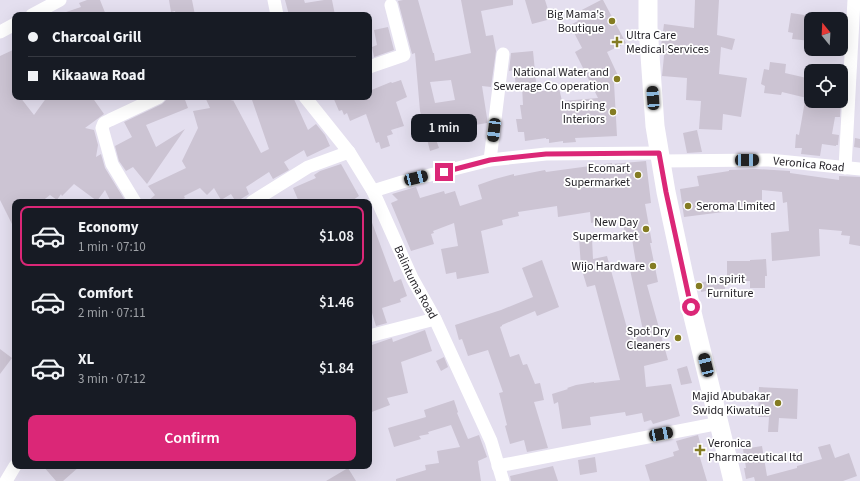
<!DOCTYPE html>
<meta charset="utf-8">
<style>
:root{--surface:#171b24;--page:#242831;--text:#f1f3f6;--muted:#9ea1a6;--line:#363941;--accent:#db2777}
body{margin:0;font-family:"Source Sans 3",sans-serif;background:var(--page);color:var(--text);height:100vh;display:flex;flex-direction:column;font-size:15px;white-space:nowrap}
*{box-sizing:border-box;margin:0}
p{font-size:13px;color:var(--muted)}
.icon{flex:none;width:22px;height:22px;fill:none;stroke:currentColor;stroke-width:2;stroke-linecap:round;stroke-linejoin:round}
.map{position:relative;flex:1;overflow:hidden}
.side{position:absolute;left:12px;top:199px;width:360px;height:270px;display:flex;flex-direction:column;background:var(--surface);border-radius:8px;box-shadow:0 4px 16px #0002}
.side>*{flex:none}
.banner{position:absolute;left:12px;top:12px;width:360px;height:88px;border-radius:8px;box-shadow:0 4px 16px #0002;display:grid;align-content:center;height:88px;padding:0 16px;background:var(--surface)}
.needle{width:26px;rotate:342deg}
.buttons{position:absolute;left:804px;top:12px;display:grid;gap:8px}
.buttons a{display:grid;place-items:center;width:44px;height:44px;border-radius:8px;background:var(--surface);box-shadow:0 4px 16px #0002;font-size:20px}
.end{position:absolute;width:18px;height:18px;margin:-9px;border:5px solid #db2777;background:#fff;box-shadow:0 0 0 2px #fff}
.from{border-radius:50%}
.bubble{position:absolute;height:28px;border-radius:8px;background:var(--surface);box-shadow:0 4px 16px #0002;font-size:13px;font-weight:600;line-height:28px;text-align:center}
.car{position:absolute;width:12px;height:24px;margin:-12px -6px;border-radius:5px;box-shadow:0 0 3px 1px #0007;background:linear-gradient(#222 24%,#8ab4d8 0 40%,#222 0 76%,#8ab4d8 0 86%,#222 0)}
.banner b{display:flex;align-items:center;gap:14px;height:38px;font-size:15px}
.banner b+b{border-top:1px solid var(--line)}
.banner i{width:10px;height:10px;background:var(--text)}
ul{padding:7px 0 0;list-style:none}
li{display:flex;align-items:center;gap:12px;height:60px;margin:0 8px 6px;padding:0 8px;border:2px solid transparent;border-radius:8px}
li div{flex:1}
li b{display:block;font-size:15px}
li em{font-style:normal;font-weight:600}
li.current{border-color:var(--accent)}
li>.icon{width:36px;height:36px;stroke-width:1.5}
.cta{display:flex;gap:8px;margin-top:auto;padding:8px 16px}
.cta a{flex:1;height:46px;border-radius:8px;background:var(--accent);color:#fff;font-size:16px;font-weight:600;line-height:46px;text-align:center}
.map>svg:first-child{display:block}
</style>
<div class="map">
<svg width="860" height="481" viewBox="0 0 860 481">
<rect width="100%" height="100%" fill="#e4dfef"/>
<path fill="#ccc4d3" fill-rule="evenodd" d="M87,0H100L106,15H64L63,13L81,7L79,3Z
M169,0H192L195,15H176L175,11L171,12Z
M285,0H304L305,3L324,0H332L335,15H289Z
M403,0H418L433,53H434L435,61L471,53L461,0H513V5L481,11L486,36L493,35L496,51L491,87L482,86L487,118V123L457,128L456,122L431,126L439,148L430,151L420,111L415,53L412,54L398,1ZM451,80L455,100L435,103L430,82Z
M525,0H545L551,19L532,24Z
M601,0H603L626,43L607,52L620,80L614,83L617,136L575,138L576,142L563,143V141L549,143V139H546V138L525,141L524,132H518L516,119H522L520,105H523L522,86L516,87L514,70L509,71L511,53L533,51L537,92L559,88L562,101L598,98L575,52L582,48L570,25L578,21L574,14Z
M695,0H719L717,35L735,39L732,50L721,47L719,74L747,78L741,117L723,114L722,130L699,129L701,101L686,100L687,78L662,76L665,46H661L664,24L694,28Z
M791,13L811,16V41L792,39L793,33L788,32Z
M388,27L394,50L374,57L372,47L377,45L374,30Z
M15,49V97H20L34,115L47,97H92L104,114L85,128L94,130L98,145L96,157L101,154L105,168L126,202H111L105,190L97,201L74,184L62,196L61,194L57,200L50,195L41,202H15V230L0,200V56Z
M770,62L786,64L785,73L811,79V99L782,92L781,95L764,93L765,86L761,84L764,69L769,70Z
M401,80L407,97L396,102L404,126L391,130L393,134L387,136L390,146L381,149L379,142L376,143L366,114L350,121L347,113L344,115L342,110L339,111L333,97H369V91L391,82L392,83Z
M171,97H184L188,108L146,125L156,147L185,129L147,184L133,167L126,171L119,161L115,146L132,137L124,122L162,104L167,99Z
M205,97H230L232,101L233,100L261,153L269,149L251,97H293L308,130L316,124L325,135L330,146L307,157L304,150L284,162L289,170L273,179L269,172L246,187L249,194L236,202L231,194L221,200L214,188L207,195L200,188L184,196L185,198L177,202H147L155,195L148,186L186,168L182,161L198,128L193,111L210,108Z
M805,101H841L840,117H835L832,134L839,135L838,145H836V146L822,144L820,156L801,154L802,148H795L796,134L799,135Z
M697,130L702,152L687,153L683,133Z
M855,138L860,139V148L854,147Z
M646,161L651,203L645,204L652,243H650L658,282L647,285L668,360L644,366L646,387L671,384L680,416L653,424L651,420L644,422L642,413L626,416L625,412L590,417L591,425L562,429L558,402L554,404L552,394L568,389L567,388L576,385L594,382V383L620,380L595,285L587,287L581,267L579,238H592L593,259L607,256L630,339L644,335L629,265L636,263L632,239L626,240L622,217L591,223L590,212L558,217L557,206L518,212L519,216L502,220L503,225L481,231L489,273L457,279L456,272L446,274L441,249L458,246L454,223L433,231L434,233L431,234L434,244L411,251L391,203L398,200L392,194L416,187L420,198L444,191L445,194L455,191L460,206L482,199L478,185L495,179L514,174V176L545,170L546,172L612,163V164Z
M341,164L359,196L350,202H299L293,188L316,178L314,175L320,171Z
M756,169L790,171V173L839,180V176L860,177V246L849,244L850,236L841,235L842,231L819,229L820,256L772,261L771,233L789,231L787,202L783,203L782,192L762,190V206L730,207L731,211L684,217L680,189L699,186L697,176L729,171V170Z
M369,217H370L394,282L401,279L407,296L400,299L401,302L382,308L387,323L376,326L369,303Z
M766,259L767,276H765V288H750V281H727V261H750V260Z
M542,260L559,307L537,316L535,311L502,325V326L500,327L510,357L519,354L523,365L527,364L535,384L540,383L544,400L534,402L548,448L527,452L524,440L510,444L505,426L507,425L499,393L503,392L488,350L468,356L462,339L459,340L455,325L501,310L533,297L522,268Z
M725,280V292L706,294V291L701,292V282Z
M425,330L432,351L401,362L408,393L387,398L390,405L369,413V346L392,338L393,342Z
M0,349L12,358L0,374Z
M444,357L448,367L441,371L436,361Z
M687,366L692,383L681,385L677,369Z
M759,387L798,389L797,419L779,418L778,432H768L769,417H758Z
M454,400L458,412L457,413L468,439L479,435L487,457L478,461L481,481H396V479L426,470L425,465L439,463L437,451L460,447L451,425L428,432L429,434L419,436L421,439L394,447L388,428L426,417L424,410Z
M698,435L702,450L698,451L707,481H650L645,465L674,456L673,452L679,450L676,441Z
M830,444L835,458L849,453L857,476L843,481H755L754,477L746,479L744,468H746L743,449L762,446L767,476L797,468V466L822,459L818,447Z
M595,457L597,472L580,475L578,460Z
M43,466H80L63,481H56Z
M553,466L558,481H511L510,476Z
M348,468L356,481H326Z"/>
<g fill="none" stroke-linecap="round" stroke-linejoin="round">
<g stroke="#fff" stroke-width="13">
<path d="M274,0L277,15"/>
<path d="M32,15L60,0"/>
<path d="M0,32L15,24"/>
<path d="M369,67L404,55L391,5"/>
<path id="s1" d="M305,97L349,152L373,191L412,278L435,319L491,441L503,481"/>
<path d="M490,160L503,54"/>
<path id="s2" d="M661,161L769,160L860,169"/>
<path d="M845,168L854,0"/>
<path d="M373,191L402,182L490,160L546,154L659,153"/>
<path d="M135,202L112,164L102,128L104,123L110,120L159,97"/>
<path d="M252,202L308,167L349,152"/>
<path d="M369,336L435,319"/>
<path d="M498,466L720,423"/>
<path d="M6,481L15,466"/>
</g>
<path stroke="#fff" stroke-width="19" d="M648,0V27L655,126L666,192L690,304L733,481"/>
</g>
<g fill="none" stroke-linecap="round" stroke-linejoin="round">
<path stroke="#db2777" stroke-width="5" d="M444,172L490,160L546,154L659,153L666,192L691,307"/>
</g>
<g fill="#847c22" stroke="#fff" stroke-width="1.5">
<circle cx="612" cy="21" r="4"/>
<path d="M615 36h4v4h4v4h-4v4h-4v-4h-4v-4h4z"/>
<circle cx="617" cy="79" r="4"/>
<circle cx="613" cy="112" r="4"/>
<circle cx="638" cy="175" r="4"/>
<circle cx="688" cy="206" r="4"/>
<circle cx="646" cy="229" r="4"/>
<circle cx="653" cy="266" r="4"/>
<circle cx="699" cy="286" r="4"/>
<circle cx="678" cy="338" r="4"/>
<circle cx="778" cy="403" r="4"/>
<path d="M698 444h4v4h4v4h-4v4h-4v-4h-4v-4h4z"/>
</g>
<g text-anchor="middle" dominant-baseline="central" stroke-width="3.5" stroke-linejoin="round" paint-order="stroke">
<g font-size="12" fill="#201e24" stroke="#fff" text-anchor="end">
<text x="604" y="14">Big Mama's<tspan x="604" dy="14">Boutique</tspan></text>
<text x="626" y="35" text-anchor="start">Ultra Care<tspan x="626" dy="14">Medical Services</tspan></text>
<text x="609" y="72">National Water and<tspan x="609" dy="14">Sewerage Co operation</tspan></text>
<text x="605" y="105">Inspiring<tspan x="605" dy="14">Interiors</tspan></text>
<text x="630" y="168">Ecomart<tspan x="630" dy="14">Supermarket</tspan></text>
<text x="696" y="206" text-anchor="start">Seroma Limited</text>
<text x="638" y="222">New Day<tspan x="638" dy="14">Supermarket</tspan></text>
<text x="645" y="266">Wijo Hardware</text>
<text x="707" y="279" text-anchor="start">In spirit<tspan x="707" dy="14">Furniture</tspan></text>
<text x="670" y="331">Spot Dry<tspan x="670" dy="14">Cleaners</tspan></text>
<text x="770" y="396">Majid Abubakar<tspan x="770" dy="14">Swidq Kiwatule</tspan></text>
<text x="708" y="443" text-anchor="start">Veronica<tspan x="708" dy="14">Pharmaceutical ltd</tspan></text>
</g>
<g font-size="12" fill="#201e24" stroke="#fff">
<text stroke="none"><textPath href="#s2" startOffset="148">Veronica Road</textPath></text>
<text stroke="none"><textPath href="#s1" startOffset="217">Balintuma Road</textPath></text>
</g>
</g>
</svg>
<div class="buttons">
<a><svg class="needle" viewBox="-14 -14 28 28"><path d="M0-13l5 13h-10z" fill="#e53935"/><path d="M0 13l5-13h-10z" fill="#9ea1a6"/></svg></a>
<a><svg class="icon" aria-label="locate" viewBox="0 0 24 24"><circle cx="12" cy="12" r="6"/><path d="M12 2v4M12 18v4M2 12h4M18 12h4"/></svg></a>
</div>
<i class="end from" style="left:691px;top:307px"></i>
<i class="end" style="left:444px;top:172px"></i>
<div class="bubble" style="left:411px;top:114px;width:66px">1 min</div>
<i class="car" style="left:653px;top:98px;rotate:356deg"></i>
<i class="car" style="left:494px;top:130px;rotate:187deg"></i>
<i class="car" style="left:747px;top:160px;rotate:89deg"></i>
<i class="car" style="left:416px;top:178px;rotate:76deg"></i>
<i class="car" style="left:706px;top:365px;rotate:346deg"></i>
<i class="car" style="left:661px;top:434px;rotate:79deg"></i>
<div class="banner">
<b><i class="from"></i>Charcoal Grill</b>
<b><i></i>Kikaawa Road</b>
</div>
<section class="side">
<ul>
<li class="current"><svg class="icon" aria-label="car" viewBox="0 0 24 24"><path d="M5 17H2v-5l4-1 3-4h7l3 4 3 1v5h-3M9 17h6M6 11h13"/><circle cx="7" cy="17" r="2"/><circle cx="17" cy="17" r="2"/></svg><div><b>Economy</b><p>1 min · 07:10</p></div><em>$1.08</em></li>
<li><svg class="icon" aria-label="car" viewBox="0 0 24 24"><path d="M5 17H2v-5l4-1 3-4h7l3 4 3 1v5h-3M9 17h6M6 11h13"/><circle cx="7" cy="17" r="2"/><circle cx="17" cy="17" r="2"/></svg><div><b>Comfort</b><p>2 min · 07:11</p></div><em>$1.46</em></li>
<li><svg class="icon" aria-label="car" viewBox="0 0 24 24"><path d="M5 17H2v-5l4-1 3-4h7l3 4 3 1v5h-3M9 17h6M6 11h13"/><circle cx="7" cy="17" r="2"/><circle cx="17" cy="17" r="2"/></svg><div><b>XL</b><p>3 min · 07:12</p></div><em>$1.84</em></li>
</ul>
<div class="cta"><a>Confirm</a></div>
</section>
</div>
